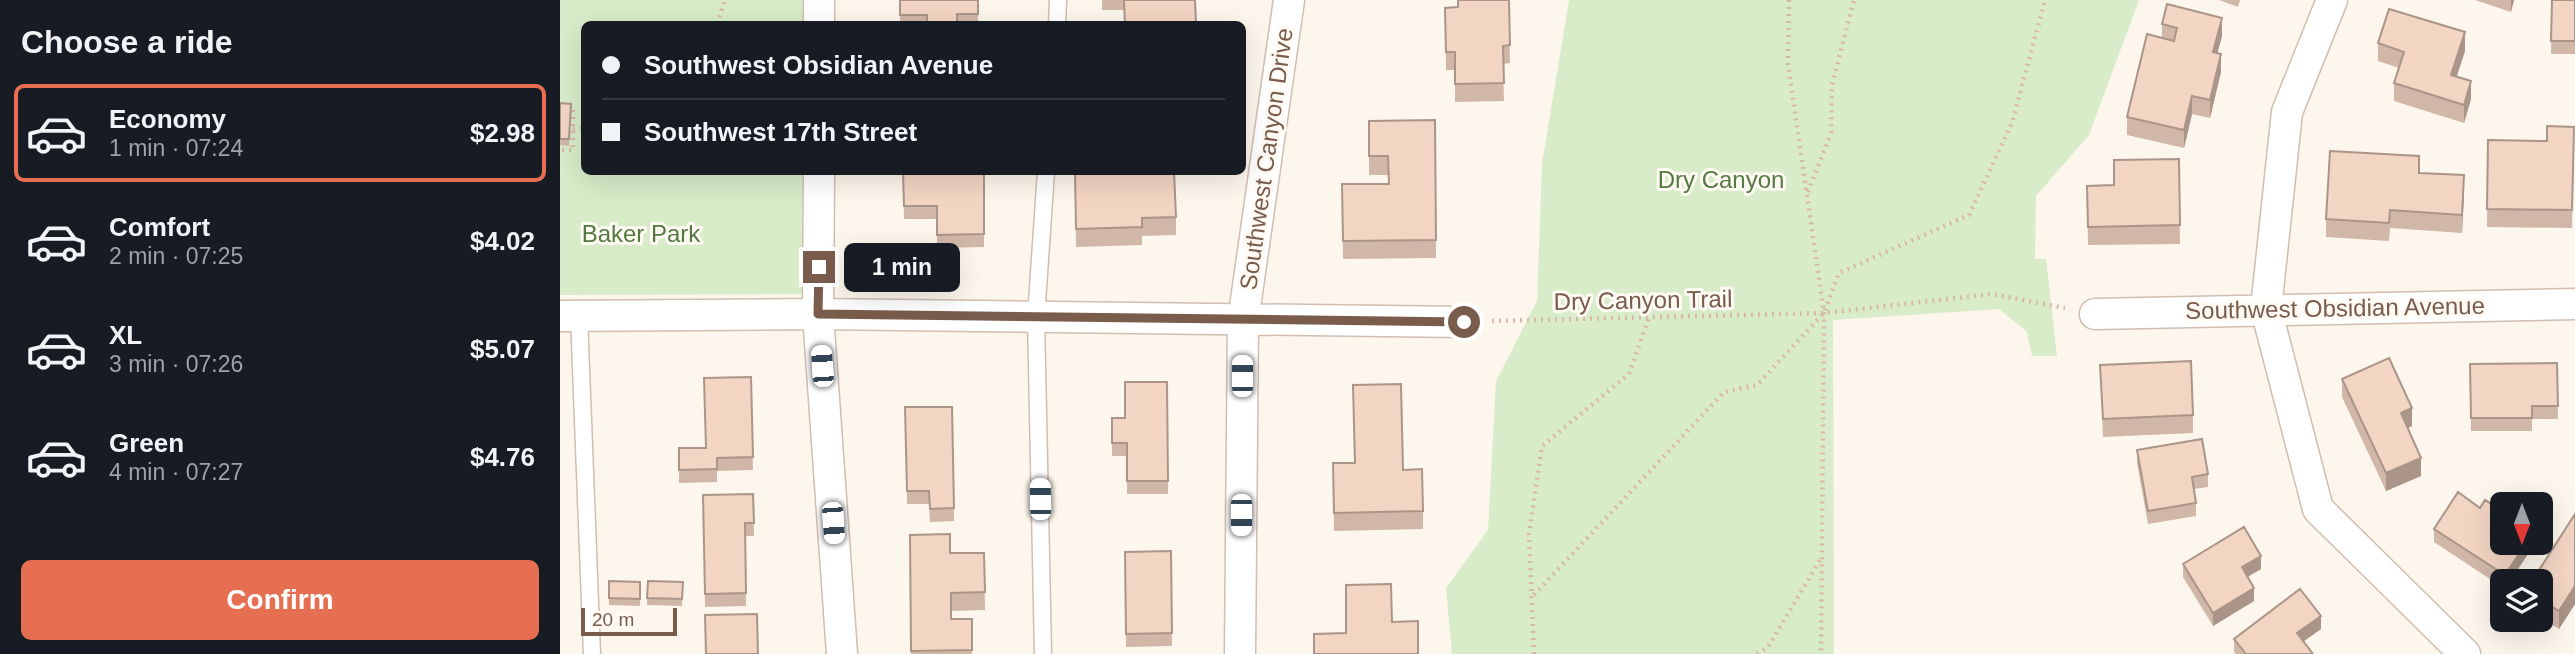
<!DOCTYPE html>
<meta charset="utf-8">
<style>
:root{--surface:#171b24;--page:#20242c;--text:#f1f3f6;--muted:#9ea1a6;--line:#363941;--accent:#e76f51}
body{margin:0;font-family:Helvetica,sans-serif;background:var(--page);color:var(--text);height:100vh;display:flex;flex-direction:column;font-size:26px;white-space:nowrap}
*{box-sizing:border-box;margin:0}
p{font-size:23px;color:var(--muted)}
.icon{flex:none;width:38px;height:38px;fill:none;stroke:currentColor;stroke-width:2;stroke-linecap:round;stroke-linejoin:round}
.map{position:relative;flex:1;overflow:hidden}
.sheet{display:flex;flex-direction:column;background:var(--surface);width:560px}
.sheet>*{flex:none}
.guide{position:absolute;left:21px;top:21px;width:665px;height:154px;border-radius:10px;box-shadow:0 7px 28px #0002;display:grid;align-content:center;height:154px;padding:0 21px;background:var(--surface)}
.needle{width:46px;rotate:180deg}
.fabs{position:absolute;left:1930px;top:492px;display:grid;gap:14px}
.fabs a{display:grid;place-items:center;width:63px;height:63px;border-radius:10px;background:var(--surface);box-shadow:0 7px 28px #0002;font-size:35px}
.scale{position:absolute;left:21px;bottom:18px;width:96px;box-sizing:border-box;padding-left:7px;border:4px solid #7a5c4d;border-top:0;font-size:19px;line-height:24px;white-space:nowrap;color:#7a5c4d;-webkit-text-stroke:5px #fffaf3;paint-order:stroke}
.end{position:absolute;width:32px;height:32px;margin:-16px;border:9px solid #7a5c4d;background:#fff;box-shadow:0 0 0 4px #fff}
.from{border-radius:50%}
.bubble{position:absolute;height:49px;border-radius:10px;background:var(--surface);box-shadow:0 7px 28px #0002;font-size:23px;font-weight:800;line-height:49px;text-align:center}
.car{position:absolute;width:21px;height:42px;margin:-21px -10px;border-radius:9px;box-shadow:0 0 5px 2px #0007;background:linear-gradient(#fff 24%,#345 0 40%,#fff 0 76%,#345 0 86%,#fff 0)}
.guide b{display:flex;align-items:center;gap:24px;height:66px;font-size:26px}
.guide b+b{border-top:2px solid var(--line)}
.guide i{width:18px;height:18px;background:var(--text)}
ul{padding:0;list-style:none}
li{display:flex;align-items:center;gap:21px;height:98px;margin:0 14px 10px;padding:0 7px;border:4px solid transparent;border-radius:10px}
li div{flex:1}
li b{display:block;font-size:26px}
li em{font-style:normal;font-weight:800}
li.on{border-color:var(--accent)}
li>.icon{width:63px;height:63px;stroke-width:1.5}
h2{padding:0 21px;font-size:32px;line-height:84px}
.cta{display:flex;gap:14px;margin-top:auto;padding:14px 21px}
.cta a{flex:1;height:80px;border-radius:10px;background:var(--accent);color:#fff;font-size:28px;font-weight:800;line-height:80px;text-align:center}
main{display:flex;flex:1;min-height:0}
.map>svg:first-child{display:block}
</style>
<main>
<section class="sheet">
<h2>Choose a ride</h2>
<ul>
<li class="on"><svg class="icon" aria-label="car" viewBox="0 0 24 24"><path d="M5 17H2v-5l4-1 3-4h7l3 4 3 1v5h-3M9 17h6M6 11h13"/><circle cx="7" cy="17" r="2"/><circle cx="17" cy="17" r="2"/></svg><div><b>Economy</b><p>1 min · 07:24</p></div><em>$2.98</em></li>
<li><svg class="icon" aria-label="car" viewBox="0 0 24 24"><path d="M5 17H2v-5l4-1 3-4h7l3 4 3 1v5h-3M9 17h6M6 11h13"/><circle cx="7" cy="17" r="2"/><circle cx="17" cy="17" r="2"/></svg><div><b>Comfort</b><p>2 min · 07:25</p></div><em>$4.02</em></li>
<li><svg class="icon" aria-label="car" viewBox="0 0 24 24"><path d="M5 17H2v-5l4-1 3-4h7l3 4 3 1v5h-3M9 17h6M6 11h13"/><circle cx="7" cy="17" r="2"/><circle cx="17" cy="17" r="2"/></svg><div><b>XL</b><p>3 min · 07:26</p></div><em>$5.07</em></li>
<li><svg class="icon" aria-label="car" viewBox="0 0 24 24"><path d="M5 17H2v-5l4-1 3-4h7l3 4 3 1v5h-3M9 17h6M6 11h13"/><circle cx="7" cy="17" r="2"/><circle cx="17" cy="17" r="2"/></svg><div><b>Green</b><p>4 min · 07:27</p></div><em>$4.76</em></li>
</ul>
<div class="cta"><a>Confirm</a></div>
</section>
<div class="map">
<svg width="2015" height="654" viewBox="0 0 2015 654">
<rect width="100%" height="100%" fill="#fdf6ec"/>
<path fill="#d8ecc9" d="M0,0H243V24H24V172H246L249,294L0,295Z
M1009,0H1579L1529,135L1476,196L1475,259H1486L1497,356H1472L1467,332L1439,309L1273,320L1274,654H892L886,588L928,530L936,381L977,301L982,164Z"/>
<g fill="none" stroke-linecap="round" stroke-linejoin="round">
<defs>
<path id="service" d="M497,24L498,0
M19,316L32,654
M483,654L476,317L486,172"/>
<path id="minor" d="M1772,0L1727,112L1706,309L1758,509L1905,654
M259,24V0
M259,172L258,314L282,654
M1535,314L2015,304
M0,316L258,314L903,322
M680,654L683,321L729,0"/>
</defs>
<use href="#service" stroke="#d1beb0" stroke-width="19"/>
<use href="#minor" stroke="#d1beb0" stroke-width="33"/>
<path stroke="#d9b8a5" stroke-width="4.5" stroke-dasharray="2 5" stroke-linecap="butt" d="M1229,0L1228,64L1264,313L1261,654
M157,24L165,0
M0,108L13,109V150H0
M13,129L24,128
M1248,192L1271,133L1272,85L1294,0
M932,321L1264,313L1432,294L1505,308
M974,595L1164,392L1197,385L1264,313L1279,273L1409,215L1452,123L1485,0
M974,654L969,534L982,446L1069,374L1089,317
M1197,654L1208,647L1260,560"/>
<use href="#service" stroke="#fff" stroke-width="16"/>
<use href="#minor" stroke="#fff" stroke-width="30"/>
</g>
<path fill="#d1b7a8" d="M340,0H418V24H340Z
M542,0H635L636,24H564V10H542Z
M949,0L950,63L943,64L944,101L895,102V70H886L885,8L897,7Z
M1659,0H1680L1678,7Z
M1915,0H1954L1951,12Z
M1992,0H2015V54H1991Z
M1602,24L1662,36L1657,53L1661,72L1650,118L1632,114L1624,148L1567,135V117L1602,38Z
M1818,43L1905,51L1897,76L1911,99L1904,123L1834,101V83L1839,68L1818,61Z
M0,103L11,104L9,146L0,145Z
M875,120L876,258L783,259L782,184H828V175H809V121Z
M2014,127L2012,228L1927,227L1928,140L1987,141Z
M1619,159L1620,244L1528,245L1527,186L1554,185Z
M343,172H424V247L377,248V219H344Z
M515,172L616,217V235L582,236V245L516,247Z
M1859,173L1904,193L1902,233L1830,228L1829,241L1766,237V219Z
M1997,363L1998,419H1972V431H1911L1910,364Z
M1540,365L1633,415V433L1543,437Z
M191,377L193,470L157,471V482L119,483V448H145Z
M1782,379L1852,426L1848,428L1861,476L1826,491L1782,397Z
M607,382L608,494H567V456H552V418H565Z
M345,407H392L394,521L370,522L369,504H347Z
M1577,450L1648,474V487L1634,489L1636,503V516L1588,524L1577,463Z
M773,463L843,470L863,511V529L774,531Z
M193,494L194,536H185L186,606L145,607L143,495Z
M1920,508L1974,542V545L1950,581H1942V587L1874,542V529Z
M2015,514V604L1999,629L1981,618V581Z
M350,535L390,553H424L425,610L391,611V619H412V654H351Z
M611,551L612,646L566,647L565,552Z
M1623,564L1701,569L1687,577L1694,601L1653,626L1623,577Z
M49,581L80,582V606L49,605Z
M88,581L123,582L122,606L87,605Z
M1761,629L1744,641L1753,654H1676L1674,652V639Z"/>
<path fill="#aa9588" d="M1951,0H1954L1951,12Z
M1662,18V36L1653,70V52Z
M1905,32V51L1891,93V75Z
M1661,54V72L1650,118V100Z
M1911,81V99L1904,123V105Z
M1632,96V114L1624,148V130Z
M1904,175V193L1902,233V215Z
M1852,408V426L1841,431V413Z
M1861,458V476L1826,491V473Z
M1967,542H1974V545L1950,581H1945V575Z
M1701,556V569L1682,580V567Z
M2015,586V604L1999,629V611Z
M1694,588V601L1653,626V613Z
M1761,616V629L1737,646V633Z"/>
<path fill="#f3d5c3" stroke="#aa9588" stroke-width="2" d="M340,0H418V14H397V24H367V15H340Z
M564,0H635L636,24H565Z
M898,0H949L950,45L943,46L944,83L895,84V52H886L885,8L898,7Z
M1992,0H2015V41H1991Z
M1607,4L1662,18L1653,52L1661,54L1650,100L1632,96L1624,130L1567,117L1587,34L1614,41L1617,28L1602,24Z
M1829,9L1905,32L1891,75L1911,81L1904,105L1834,83L1844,52L1818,43Z
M0,103L11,104L9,139H0Z
M875,120L876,240L783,241L782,184H829L828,156H809V121Z
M1987,126L2014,127L2012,210L1927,209L1928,140L1987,141Z
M1770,151L1859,156V173L1904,175L1902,215L1830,210L1829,223L1766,219Z
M1619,159L1620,225L1528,227L1527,186L1554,185V160Z
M343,172H424V234L377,235V206H344Z
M515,172H614L616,217L582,218V227L516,229Z
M1829,358L1852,408L1841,413L1861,458L1826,473L1782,379Z
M1631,361L1633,415L1543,419L1540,365Z
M1997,363L1998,406H1972V418H1911L1910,364Z
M191,377L193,457L157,458V469L119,470V448H146L144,378Z
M565,382H607L608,481H567V443H552V418H565Z
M841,384L843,470L862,469L863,511L774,513L773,463H795L793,385Z
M345,407H392L394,508L370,509L369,491H347Z
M1642,439L1648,474L1632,477L1636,503L1588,511L1577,450Z
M1898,492L1920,508L1925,500L1942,511V542H1967L1945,575L1874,529Z
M193,494L194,523H185L186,593L145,594L143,495Z
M2015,514V586L1999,611L1981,600V581H1972Z
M1684,527L1701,556L1682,567L1694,588L1653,613L1623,564Z
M390,534V553H424L425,592L391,593V619H412V650L351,651L350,535Z
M611,551L612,633L566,634L565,552Z
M49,581L80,582V599L49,598Z
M88,581L123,582L122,599L87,598Z
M831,584L832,622L858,621V654H754V634L786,633V585Z
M1740,589L1761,616L1737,633L1753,654H1686L1674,639Z
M197,614L198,654H146L145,615Z"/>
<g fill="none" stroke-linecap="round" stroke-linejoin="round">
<path stroke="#7a5c4d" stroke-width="9" d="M259,267L258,314L904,322"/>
</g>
<g text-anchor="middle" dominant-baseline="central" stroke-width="6" stroke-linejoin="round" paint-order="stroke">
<g font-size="24" fill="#7a5c4d" stroke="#fffaf3">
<text transform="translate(706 159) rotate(-82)">Southwest Canyon Drive</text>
<text transform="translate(1083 300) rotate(-1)">Dry Canyon Trail</text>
<text transform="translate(1775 308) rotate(-1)">Southwest Obsidian Avenue</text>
</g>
<g font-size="24" fill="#537a41" stroke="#fffaf3">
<text x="1161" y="179">Dry Canyon</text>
<text x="81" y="233">Baker Park</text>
</g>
</g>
</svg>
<div class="fabs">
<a><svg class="needle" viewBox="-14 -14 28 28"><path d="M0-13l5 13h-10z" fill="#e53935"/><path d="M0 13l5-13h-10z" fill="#9ea1a6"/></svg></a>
<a><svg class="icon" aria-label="layers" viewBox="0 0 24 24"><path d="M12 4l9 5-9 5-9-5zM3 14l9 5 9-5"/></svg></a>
</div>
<div class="scale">20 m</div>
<i class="end from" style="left:904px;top:322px"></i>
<i class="end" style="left:259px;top:267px"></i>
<div class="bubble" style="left:284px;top:243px;width:116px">1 min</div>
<i class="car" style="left:262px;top:366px;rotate:356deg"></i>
<i class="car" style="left:682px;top:376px;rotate:0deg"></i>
<i class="car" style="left:480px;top:499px;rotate:359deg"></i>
<i class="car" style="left:681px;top:515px;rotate:180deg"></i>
<i class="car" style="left:273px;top:523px;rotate:176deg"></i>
<div class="guide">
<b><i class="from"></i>Southwest Obsidian Avenue</b>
<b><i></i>Southwest 17th Street</b>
</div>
</div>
</main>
